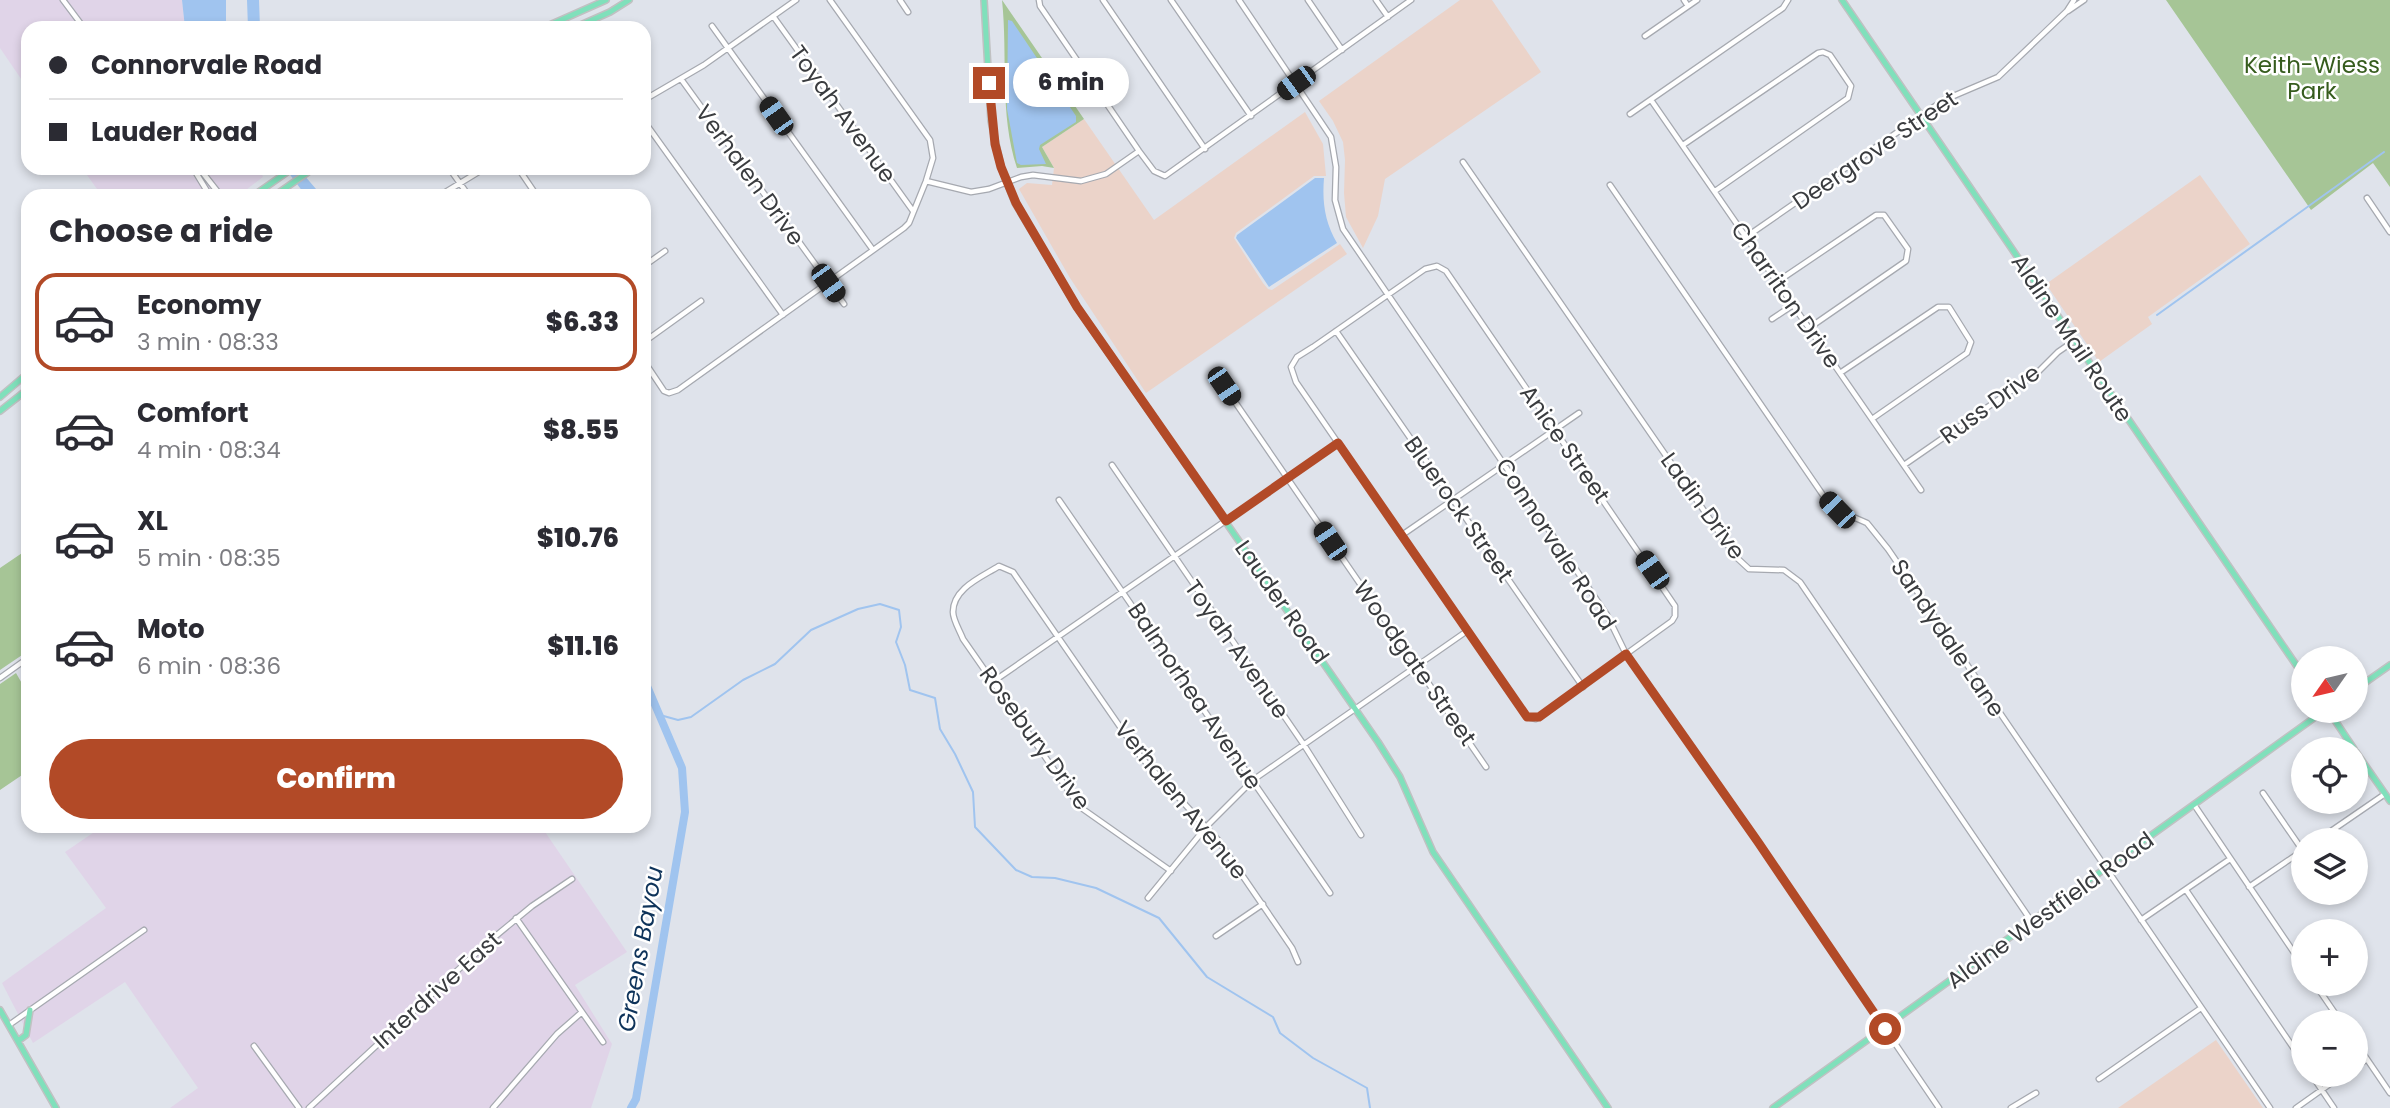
<!DOCTYPE html>
<meta charset="utf-8">
<style>
:root{--surface:#fff;--page:#f2f2f3;--text:#2b2b33;--muted:#7c7c81;--line:#e1e1e2;--accent:#b24a27}
body{margin:0;font-family:Poppins,sans-serif;background:var(--page);color:var(--text);height:100vh;display:flex;flex-direction:column;font-size:26px;white-space:nowrap}
*{box-sizing:border-box;margin:0}
p{font-size:23px;color:var(--muted)}
.icon{flex:none;width:38px;height:38px;fill:none;stroke:currentColor;stroke-width:2;stroke-linecap:round;stroke-linejoin:round}
.map{position:relative;flex:1;overflow:hidden}
.side{position:absolute;left:21px;top:189px;width:630px;height:644px;display:flex;flex-direction:column;background:var(--surface);border-radius:21px;box-shadow:0 4px 10px #0003}
.side>*{flex:none}
.banner{position:absolute;left:21px;top:21px;width:630px;height:154px;border-radius:21px;box-shadow:0 4px 10px #0003;display:grid;align-content:center;height:154px;padding:0 28px;background:var(--surface)}
.needle{width:46px;rotate:236deg}
.tools{position:absolute;left:2291px;top:646px;display:grid;gap:14px}
.tools a{display:grid;place-items:center;width:77px;height:77px;border-radius:50%;background:var(--surface);box-shadow:0 4px 10px #0003;font-size:35px}
.end{position:absolute;width:32px;height:32px;margin:-16px;border:9px solid #b24a27;background:#fff;box-shadow:0 0 0 4px #fff}
.from{border-radius:50%}
.bubble{position:absolute;height:49px;border-radius:24px;background:var(--surface);box-shadow:0 4px 10px #0003;font-size:23px;font-weight:800;line-height:49px;text-align:center}
.car{position:absolute;width:21px;height:42px;margin:-21px -10px;border-radius:9px;box-shadow:0 0 5px 2px #0007;background:linear-gradient(#222 24%,#8ab4d8 0 40%,#222 0 76%,#8ab4d8 0 86%,#222 0)}
.banner b{display:flex;align-items:center;gap:24px;height:66px;font-size:26px}
.banner b+b{border-top:2px solid var(--line)}
.banner i{width:18px;height:18px;background:var(--text)}
ul{padding:0;list-style:none}
li{display:flex;align-items:center;gap:21px;height:98px;margin:0 14px 10px;padding:0 14px;border:4px solid transparent;border-radius:21px}
li div{flex:1}
li b{display:block;font-size:26px}
li em{font-style:normal;font-weight:800}
li.current{border-color:var(--accent)}
li>.icon{width:63px;height:63px;stroke-width:1.5}
h2{padding:0 28px;font-size:32px;line-height:84px}
.button{display:flex;gap:14px;margin-top:auto;padding:14px 28px}
.button a{flex:1;height:80px;border-radius:42px;background:var(--accent);color:#fff;font-size:28px;font-weight:800;line-height:80px;text-align:center}
.map>svg:first-child{display:block}
</style>
<div class="map">
<svg width="2390" height="1108" viewBox="0 0 2390 1108">
<rect width="100%" height="100%" fill="#dfe3eb"/>
<path fill="#e0d4e8" d="M0,0H182L185,28H28V89L0,48Z
M82,168H260L263,177L238,196H102Z
M103,826H541L627,952L575,985L612,1044L591,1108H170L198,1088L125,982L33,1043L2,983L106,908L65,852Z"/>
<path fill="#ebd3c9" d="M1460,0H1492L1541,72L1385,179L1378,216L1363,248L1346,217L1344,193L1345,160L1343,142L1333,121L1319,101Z
M1305,112L1323,144L1326,176H1314L1236,233L1234,238L1263,283L1268,289L1272,290L1340,244L1347,254L1146,393L1070,278L1019,189L1027,183L1052,185L1054,168L1042,147L1084,119L1154,220Z
M2200,175L2250,244L2148,317L2152,324L2099,362L2046,284Z
M2216,1040L2263,1108H2118Z"/>
<path fill="#a6c596" d="M1002,0L1084,119L1042,147L1054,168L1042,166L1017,168C999,113 1008,57 1002,0Z
M2166,0H2390V187L2373,163L2311,210Z
M28,549V651L0,670V568Z
M16,673L28,694V771L0,790V684Z"/>
<path fill="#a0c4ef" d="M182,0H226V28H185Z
M247,0H259L260,28H248Z
M1008,20L1012,21L1076,116V122L1040,145L1039,149L1046,164L1021,165L1017,163L1007,109Z
M285,168H298L322,196H306Z
M1315,178H1324C1322,203 1325,222 1337,243L1269,287L1236,238L1237,235Z"/>
<g fill="none" stroke-linecap="round" stroke-linejoin="round">
<path stroke="#a0c4ef" stroke-width="2" d="M2157,315L2384,152
M660,715L678,720L691,717L743,680L775,664L811,630L858,609L880,604L899,610L901,627L896,642L905,665L910,690L935,698L940,729L955,754L973,792L975,827L1016,870L1032,877L1055,878L1096,888L1159,918L1207,977L1273,1017L1280,1033L1313,1058L1367,1088L1370,1108"/>
<path stroke="#a0c4ef" stroke-width="8" d="M631,1108L636,1099L685,812L682,768L644,679"/>
<defs>
<path id="minor" d="M63,0L84,28
M900,0L908,12
M1039,0L1040,6L1139,151L1154,171L1165,176L1411,0
M1103,0L1205,149
M1171,0L1251,116
M1239,0L1331,137L1336,167L1335,200L1343,229L1607,615L1626,654L1758,842L1939,1108
M1308,0L1342,50
M1376,0L1388,17
M1684,0L1688,6
M2068,11L2084,0
M773,16L913,211
M712,26L873,250
M1645,36L1697,0
M681,79L844,304
M644,100L704,65L796,0
M1651,100L1921,490
M1630,114L1783,8L1788,0
M644,121L783,315
M1683,145L1818,53L1823,52L1830,55L1851,86L1848,98L1715,191
M1463,162L1736,557L1749,569L1784,570L1800,582L2032,922
M193,168L210,196
M199,168L221,196
M449,168L469,196
M518,168L537,196
M926,181L971,192L989,189L1021,177L1033,175L1081,181L1106,174L1139,151
M1610,185L1825,498L1837,510L1867,523L1888,549L2270,1108
M439,196L485,168
M2367,198L2390,232
M1746,237L1944,100L1998,77L2067,11L2074,0
M644,266L665,251
M1437,266L1446,271L1675,606V616L1672,621L1536,719L1527,717L1524,713L1296,382L1291,367L1297,357L1313,347L1425,269Z
M1777,282L1876,215H1884L1908,249L1906,261L1809,328
M1772,319L1793,305
M1336,331L1583,687
M644,342L701,301
M644,361L664,391L669,393L678,390L904,228L909,223L926,181L933,158L930,140L830,0
M1840,373L1938,307H1949L1971,342L1967,353L1872,419
M1224,386L1486,767
M1112,465L1304,745L1361,835
M1904,465L2037,373L2058,352L2074,341
M1059,500L1330,893
M1402,535L1579,413
M0,678L28,658
M994,681L1338,443
M2263,793L2303,851
M2195,806L2303,966
M2318,840L2385,794
M1171,871L1080,807L963,639C960,631 953,620 953,612C953,588 982,577 999,566L1013,572L1141,757L1218,840L1292,948L1298,962
M2249,887L2302,851
M2186,890L2303,1062
M1148,898L1207,826L1253,780L1467,631
M516,918L603,1042
M2141,920L2230,859
M1216,936L1263,904
M2315,984L2341,1022
M9,1025L144,930
M2356,1043L2390,1093
M254,1046L299,1108
M2356,1067L2367,1059
M2311,1074L2334,1108
M2099,1079L2201,1008
M309,1108L486,944L532,906L572,879
M493,1108L557,1034L582,1012
M2011,1108L2036,1093
M2296,1108L2344,1074"/>
<path id="major" d="M984,0L991,121L1001,167L1015,203L1077,307L1378,742L1400,777L1433,852L1608,1108
M1842,0L2303,675
M543,28L606,0
M574,28L610,12L629,0
M253,196L293,168
M274,196L314,168
M0,397L28,373
M0,411L28,389
M2356,689L2390,665
M2328,710L2354,749
M2356,752L2390,801
M0,1010L56,1108
M18,1041L26,1035L30,1010
M1773,1108L2325,710"/>
</defs>
<use href="#minor" stroke="#a6a9b0" stroke-width="7"/>
<use href="#major" stroke="#c0c1c2" stroke-width="8"/>
<use href="#minor" stroke="#fff" stroke-width="4.5"/>
<use href="#major" stroke="#80e0bb" stroke-width="5"/>
</g>
<g fill="none" stroke-linecap="round" stroke-linejoin="round">
<path stroke="#b24a27" stroke-width="9" d="M989,83L995,144L1001,167L1016,203L1077,307L1226,521L1338,443L1527,717H1539L1626,654L1758,842L1885,1029"/>
</g>
<g text-anchor="middle" dominant-baseline="central" stroke-width="5" stroke-linejoin="round" paint-order="stroke">
<g font-size="23" fill="#365c1d" stroke="#fff">
<text x="2312" y="65">Keith-Wiess<tspan x="2312" dy="26">Park</tspan></text>
</g>
<g font-size="23" fill="#3a3c3f" stroke="#fff">
<text transform="translate(843 114) rotate(54)">Toyah Avenue</text>
<text transform="translate(1875 150) rotate(-34)">Deergrove Street</text>
<text transform="translate(750 175) rotate(54)">Verhalen Drive</text>
<text transform="translate(1786 295) rotate(55)">Charriton Drive</text>
<text transform="translate(2072 338) rotate(56)">Aldine Mail Route</text>
<text transform="translate(1990 404) rotate(-36)">Russ Drive</text>
<text transform="translate(1565 444) rotate(55)">Anice Street</text>
<text transform="translate(1703 506) rotate(54)">Ladin Drive</text>
<text transform="translate(1459 509) rotate(55)">Bluerock Street</text>
<text transform="translate(1556 544) rotate(57)">Connorvale Road</text>
<text transform="translate(1282 602) rotate(55)">Lauder Road</text>
<text transform="translate(1948 638) rotate(56)">Sandydale Lane</text>
<text transform="translate(1237 649) rotate(55)">Toyah Avenue</text>
<text transform="translate(1415 663) rotate(55)">Woodgate Street</text>
<text transform="translate(1195 696) rotate(56)">Balmorhea Avenue</text>
<text transform="translate(1035 738) rotate(54)">Rosebury Drive</text>
<text transform="translate(1181 800) rotate(51)">Verhalen Avenue</text>
<text transform="translate(2050 910) rotate(-36)">Aldine Westfield Road</text>
<text transform="translate(437 990) rotate(-42)">Interdrive East</text>
</g>
<g font-size="24" font-style="italic" fill="#0e335a" stroke="#fff">
<text transform="translate(640 949) rotate(-80)">Greens Bayou</text>
</g>
</g>
</svg>
<div class="tools">
<a><svg class="needle" viewBox="-14 -14 28 28"><path d="M0-13l5 13h-10z" fill="#e53935"/><path d="M0 13l5-13h-10z" fill="#7c7c81"/></svg></a>
<a><svg class="icon" aria-label="locate" viewBox="0 0 24 24"><circle cx="12" cy="12" r="6"/><path d="M12 2v4M12 18v4M2 12h4M18 12h4"/></svg></a>
<a><svg class="icon" aria-label="layers" viewBox="0 0 24 24"><path d="M12 4l9 5-9 5-9-5zM3 14l9 5 9-5"/></svg></a>
<a>+</a>
<a>−</a>
</div>
<i class="end from" style="left:1885px;top:1029px"></i>
<i class="end" style="left:989px;top:83px"></i>
<div class="bubble" style="left:1013px;top:58px;width:116px">6 min</div>
<i class="car" style="left:1296px;top:83px;rotate:234deg"></i>
<i class="car" style="left:776px;top:116px;rotate:325deg"></i>
<i class="car" style="left:828px;top:283px;rotate:144deg"></i>
<i class="car" style="left:1224px;top:386px;rotate:146deg"></i>
<i class="car" style="left:1837px;top:510px;rotate:316deg"></i>
<i class="car" style="left:1330px;top:541px;rotate:326deg"></i>
<i class="car" style="left:1652px;top:570px;rotate:325deg"></i>
<div class="banner">
<b><i class="from"></i>Connorvale Road</b>
<b><i></i>Lauder Road</b>
</div>
<section class="side">
<h2>Choose a ride</h2>
<ul>
<li class="current"><svg class="icon" aria-label="car" viewBox="0 0 24 24"><path d="M5 17H2v-5l4-1 3-4h7l3 4 3 1v5h-3M9 17h6M6 11h13"/><circle cx="7" cy="17" r="2"/><circle cx="17" cy="17" r="2"/></svg><div><b>Economy</b><p>3 min · 08:33</p></div><em>$6.33</em></li>
<li><svg class="icon" aria-label="car" viewBox="0 0 24 24"><path d="M5 17H2v-5l4-1 3-4h7l3 4 3 1v5h-3M9 17h6M6 11h13"/><circle cx="7" cy="17" r="2"/><circle cx="17" cy="17" r="2"/></svg><div><b>Comfort</b><p>4 min · 08:34</p></div><em>$8.55</em></li>
<li><svg class="icon" aria-label="car" viewBox="0 0 24 24"><path d="M5 17H2v-5l4-1 3-4h7l3 4 3 1v5h-3M9 17h6M6 11h13"/><circle cx="7" cy="17" r="2"/><circle cx="17" cy="17" r="2"/></svg><div><b>XL</b><p>5 min · 08:35</p></div><em>$10.76</em></li>
<li><svg class="icon" aria-label="car" viewBox="0 0 24 24"><path d="M5 17H2v-5l4-1 3-4h7l3 4 3 1v5h-3M9 17h6M6 11h13"/><circle cx="7" cy="17" r="2"/><circle cx="17" cy="17" r="2"/></svg><div><b>Moto</b><p>6 min · 08:36</p></div><em>$11.16</em></li>
</ul>
<div class="button"><a>Confirm</a></div>
</section>
</div>
